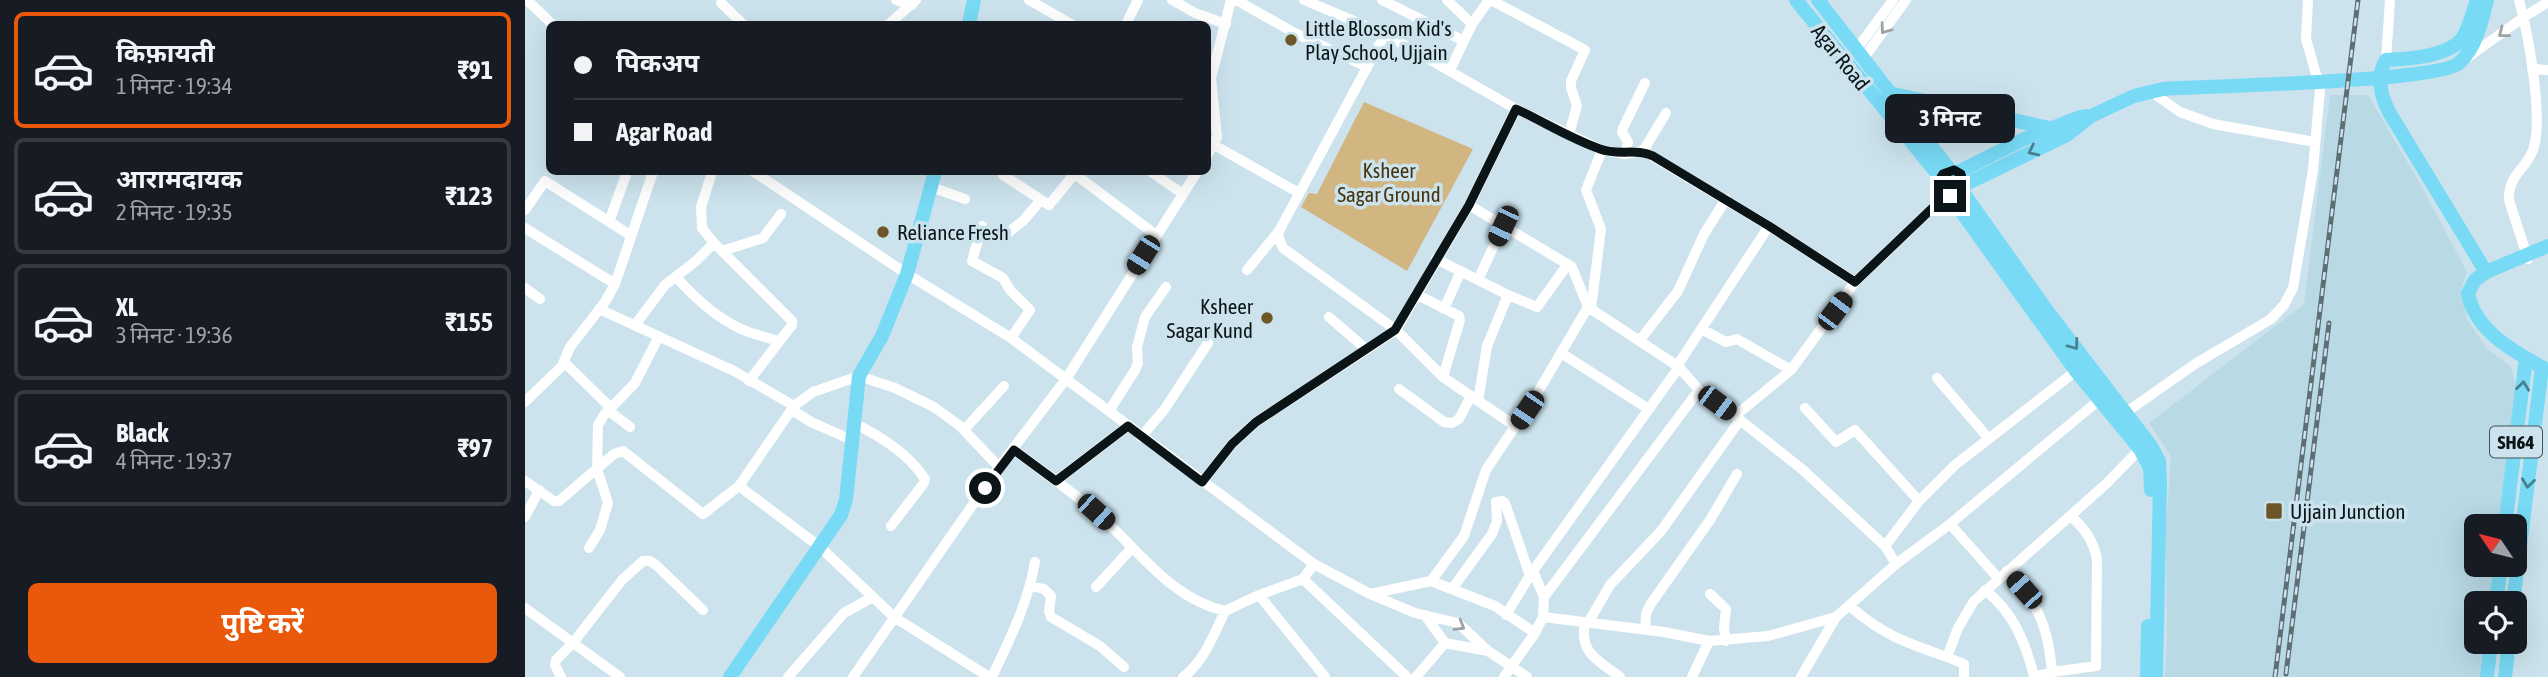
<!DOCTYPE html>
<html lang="hi">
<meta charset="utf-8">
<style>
:root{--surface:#171b24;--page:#242831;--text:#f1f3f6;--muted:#9ea1a6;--line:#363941;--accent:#ea580c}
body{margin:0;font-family:"Asap Condensed","Noto Sans Devanagari",sans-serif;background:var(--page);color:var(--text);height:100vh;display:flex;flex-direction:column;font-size:26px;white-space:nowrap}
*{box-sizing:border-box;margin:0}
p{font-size:23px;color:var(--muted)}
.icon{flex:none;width:38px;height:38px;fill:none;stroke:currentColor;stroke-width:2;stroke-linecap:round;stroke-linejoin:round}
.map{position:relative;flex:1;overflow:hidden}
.details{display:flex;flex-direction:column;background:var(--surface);width:525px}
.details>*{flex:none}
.hud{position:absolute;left:21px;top:21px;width:665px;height:154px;border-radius:10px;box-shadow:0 7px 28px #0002;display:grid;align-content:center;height:154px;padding:0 28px;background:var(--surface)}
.needle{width:46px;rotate:305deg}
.fabs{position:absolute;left:1939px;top:514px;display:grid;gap:14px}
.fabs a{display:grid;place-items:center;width:63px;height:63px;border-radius:10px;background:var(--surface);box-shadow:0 7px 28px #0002;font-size:35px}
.end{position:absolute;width:32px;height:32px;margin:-16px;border:9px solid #0b1417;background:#fff;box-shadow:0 0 0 4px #fff}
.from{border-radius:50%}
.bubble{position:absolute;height:49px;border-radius:10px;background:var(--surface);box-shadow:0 7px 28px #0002;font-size:23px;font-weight:700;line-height:49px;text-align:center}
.car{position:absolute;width:21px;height:42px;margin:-21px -10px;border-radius:9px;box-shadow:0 0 5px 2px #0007;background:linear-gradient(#222 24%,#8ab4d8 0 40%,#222 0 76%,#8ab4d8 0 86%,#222 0)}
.hud b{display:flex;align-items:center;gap:24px;height:66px;font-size:26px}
.hud b+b{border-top:2px solid var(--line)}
.hud i{width:18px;height:18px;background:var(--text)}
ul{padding:12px 0 0;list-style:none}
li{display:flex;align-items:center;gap:21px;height:116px;margin:0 14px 10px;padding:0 14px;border:4px solid var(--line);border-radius:10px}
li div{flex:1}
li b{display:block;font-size:26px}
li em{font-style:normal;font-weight:700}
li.active{border-color:var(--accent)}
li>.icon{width:63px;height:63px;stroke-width:1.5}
.cta{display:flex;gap:14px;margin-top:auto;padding:14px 28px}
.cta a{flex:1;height:80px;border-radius:10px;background:var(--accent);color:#fff;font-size:28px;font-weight:700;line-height:80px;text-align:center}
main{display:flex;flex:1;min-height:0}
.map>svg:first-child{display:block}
</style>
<main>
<section class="details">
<ul>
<li class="active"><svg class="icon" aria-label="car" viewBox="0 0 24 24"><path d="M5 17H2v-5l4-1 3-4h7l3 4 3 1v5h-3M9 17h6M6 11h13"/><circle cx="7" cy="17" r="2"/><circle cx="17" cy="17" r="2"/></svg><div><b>किफ़ायती</b><p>1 मिनट · 19:34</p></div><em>₹91</em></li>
<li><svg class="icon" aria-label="car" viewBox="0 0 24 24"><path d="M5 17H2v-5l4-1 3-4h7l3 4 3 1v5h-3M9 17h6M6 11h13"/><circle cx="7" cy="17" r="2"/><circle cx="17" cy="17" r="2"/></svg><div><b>आरामदायक</b><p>2 मिनट · 19:35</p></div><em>₹123</em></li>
<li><svg class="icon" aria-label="car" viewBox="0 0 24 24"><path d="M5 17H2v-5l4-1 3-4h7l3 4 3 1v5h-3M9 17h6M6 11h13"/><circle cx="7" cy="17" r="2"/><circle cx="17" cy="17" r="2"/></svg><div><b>XL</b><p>3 मिनट · 19:36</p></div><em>₹155</em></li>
<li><svg class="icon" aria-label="car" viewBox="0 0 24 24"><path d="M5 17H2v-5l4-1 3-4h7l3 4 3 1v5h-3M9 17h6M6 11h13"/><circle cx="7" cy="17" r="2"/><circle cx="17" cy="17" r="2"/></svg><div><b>Black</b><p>4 मिनट · 19:37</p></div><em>₹97</em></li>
</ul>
<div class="cta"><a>पुष्टि करें</a></div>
</section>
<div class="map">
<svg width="2023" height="677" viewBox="0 0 2023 677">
<rect width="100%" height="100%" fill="#cce3ed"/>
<path fill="#b9d9e5" d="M1805,95H1843L1894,182L1942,272L1936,288L1942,319L1962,349L1986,367L1993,392L1976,527H1951V565H1971L1966,604H1951V642H1961L1957,677H1640L1642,635L1641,530L1646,456L1624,423L1779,304Z"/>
<path fill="#d1b682" d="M839,102L948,149L882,271L776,207L784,193L792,194Z"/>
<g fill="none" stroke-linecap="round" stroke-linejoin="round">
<path stroke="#fff" stroke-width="10" d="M2,0L27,24
M371,0L387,5
M504,0L546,24
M647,0L670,13L701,24
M711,0L768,32L842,67
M779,0L860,34L991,109L1077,150L1100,154L1118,151L1127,156L1244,226L1330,282L1421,195
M857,0L939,41
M922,0L947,24
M966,0L1060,50L1046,81V88L1052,106L1044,134
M1994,0C2003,33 2018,114 2009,147C2003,169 1983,173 1984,200L2003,259
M196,3L218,24
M364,24L391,0
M601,24L613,0
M860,34L754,231L753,236L758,248L871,330L944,205
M1331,50L1368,0
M1338,59L1381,0
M1861,60L1865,0
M1939,60L1999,17L2023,2
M2007,69L2023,70
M925,70L947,24L964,0
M1625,91L1655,112L1688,124L1790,142
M991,109L944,205L1047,267L1063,307L1154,367L1174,390L1215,420L1278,470L1360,546L1371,564
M689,145L774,193
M1118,151L1141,113
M1100,154L1103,142L1097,132L1098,128L1120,83
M682,156L692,137L686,78L706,0
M187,172L176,207L177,228L189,243L267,321V325L224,381
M229,172L382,274L486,338L789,564L845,594L890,613L933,623L963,651L1002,677
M547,172L631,235
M626,172L658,194
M478,175L524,205L551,172
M406,187L440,199
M0,210L20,181L105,235
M84,222L101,175L100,172
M457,226L447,261L478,278L485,290L505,310L486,338
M0,228L90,284
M484,232L498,221L515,201
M197,251L238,238L256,214
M911,259L983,295L1012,307L1043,264
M722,270L754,231
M151,277C169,297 190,317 216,329C227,334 241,337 253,341
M953,280L978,226
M0,288L15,299
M891,294L934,316L935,320L918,377
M74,309L209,371L269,406
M919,309L936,271
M1066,309L1076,229L1061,190L1077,150
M804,317L841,349
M110,325L140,285L171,261L189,243
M1176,329L1201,342L1212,339L1266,370
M1115,340L1153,291L1179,234L1201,199
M1036,353L1122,408
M39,362L86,408
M1152,366L1244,226
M1412,378L1464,439
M874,389L919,422L927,423L934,419L946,396
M953,401L962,346L983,295
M0,402L37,366L45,347L80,302L90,284L128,172
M1280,408L1311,442L1330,430L1394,501
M267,410L286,422L327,440
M84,411L105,427
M584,411L610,370L613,363L612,347L620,317L641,287
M1600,413L1670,364L1746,319L1759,305L1768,288L1788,170L1795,88L1781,39L1783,0
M1210,416L1266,370L1330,282
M329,423C356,437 383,453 400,479L399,483L366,526
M439,430L479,386
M616,437L639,410L683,343
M489,450C517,471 548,492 574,515C615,551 645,598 700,611L734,595L800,677
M0,481L29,501H34L89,454L98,451L178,514L214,486
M531,481L603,426
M677,482L707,444L731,422L871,330L918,377L990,426
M0,517L14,490
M1425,524L1474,579L1581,484L1615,449
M1360,546L1394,501L1430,465L1551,371
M64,548L75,530L83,503L72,469L73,425L79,415L110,383L134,336
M1482,571C1514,605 1523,626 1527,672
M778,579L882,677
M906,581L970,606L1010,633
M506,586L519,589L526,596L524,611L526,617L575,646L599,667
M571,587L606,549
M927,589L967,534L972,521L971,502L977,501L980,503L1005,576
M1460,590C1489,613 1500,642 1509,676
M845,594L906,581L939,536L961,470L1013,392L1063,307
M1185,594L1201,609L1199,628L1201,641
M734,595L778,579L789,564
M1019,597L1008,571L1154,367
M1325,606C1357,635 1382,643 1422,657L1433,628L1449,601L1474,579
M0,608L95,677
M900,615L920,643L963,651
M981,615L1007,572
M1018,617L1019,597L1174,390
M1060,622C1054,654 1073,660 1095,677
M1063,623L1085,585L1136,531L1215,420
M1120,630L1121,614L1125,605L1185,520L1212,474
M1422,657L1439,664V677
M36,677L30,665L31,660L47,644L97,580L118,561H125L131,565L178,610
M263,677L319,613L348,597
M328,677L474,467L541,379L672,172
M464,677L369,617L295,547L214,486L269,406L288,392L334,376L370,388L409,407L435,426L474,467
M467,677C485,639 503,603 510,562
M658,677C679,662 689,634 700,611
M891,677L920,643
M979,677L1010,633L1018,617L1139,632L1184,641L1243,636L1311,617
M1167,677L1184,641
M1276,677L1311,617L1371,564L1425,524L1579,396
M1509,677L1527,672L1571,666L1572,559C1568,540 1560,529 1546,516"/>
<path stroke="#78daf5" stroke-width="14" d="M1271,0L1415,177
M1293,0L1425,170
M1952,0C1947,13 1944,31 1935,41C1919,57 1882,59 1861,60C1851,76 1856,96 1864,112L1961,272
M444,24L449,0
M1364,93L1524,128
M1433,172L1497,140L1555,117L1563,116
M1439,185L1542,135L1566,116L1609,96L1638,89C1681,86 1913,82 1934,63C1951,48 1957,21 1962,0
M1437,191L1523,312L1626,446L1634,461L1635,482L1631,677
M1425,196L1551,371L1615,449L1625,468L1626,490
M1980,527L2001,358
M1971,604L1976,565
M1988,604L2017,367C1987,351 1949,329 1943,293L1950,280L1961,272L2023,246
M205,677L316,515L321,500L334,376L357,336L382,274L410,172
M1622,677L1623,626
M1962,677L1966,642
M1980,677L1984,642"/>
<defs>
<path id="rail" d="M1761,674L1804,323
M1750,677L1833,0"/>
</defs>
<use href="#rail" stroke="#5f6e74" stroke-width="5"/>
<use href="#rail" stroke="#cce3ed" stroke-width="2.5" stroke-dasharray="8" stroke-linecap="butt"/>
</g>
<defs><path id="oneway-chevron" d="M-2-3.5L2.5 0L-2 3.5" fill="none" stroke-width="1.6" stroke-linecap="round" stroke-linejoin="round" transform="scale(1.75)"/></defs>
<g stroke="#9da1a2">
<use href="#oneway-chevron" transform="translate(1360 29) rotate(126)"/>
<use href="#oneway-chevron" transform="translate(1978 33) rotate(142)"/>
<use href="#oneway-chevron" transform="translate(935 626) rotate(31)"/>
</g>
<g stroke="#478191">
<use href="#oneway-chevron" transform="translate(1508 151) rotate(154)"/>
<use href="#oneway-chevron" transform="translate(1549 345) rotate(53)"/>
<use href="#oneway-chevron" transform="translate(1998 386) rotate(-83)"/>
<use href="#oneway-chevron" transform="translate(2003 483) rotate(97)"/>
</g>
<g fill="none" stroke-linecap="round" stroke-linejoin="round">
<path stroke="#0b1417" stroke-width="9" d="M460,488L489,450L531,481L603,426L677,482L707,444L731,422L870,330L944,205L991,109C1019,122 1046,139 1075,149C1093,156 1112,148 1128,156L1244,226L1330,282L1421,195C1414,189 1412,182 1418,174L1429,170L1436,174L1439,187L1433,194L1425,196"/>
</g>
<g fill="#6e5727" stroke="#cce3ed" stroke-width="2.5">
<circle cx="766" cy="40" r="7"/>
<circle cx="358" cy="232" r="7"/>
<circle cx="742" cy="318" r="7"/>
<rect x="1740" y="502" width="18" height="18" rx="3.5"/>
</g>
<g text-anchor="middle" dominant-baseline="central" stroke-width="7" stroke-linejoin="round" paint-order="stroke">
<rect fill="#cce3ed" stroke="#455257" stroke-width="2" x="1965" y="426.5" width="52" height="31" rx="5"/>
<g font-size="19" font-weight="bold" fill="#0b1417">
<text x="1991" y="442">SH64</text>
</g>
<g font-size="21" fill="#0b1417" stroke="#cce3ed" text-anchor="start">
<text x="780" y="28">Little Blossom Kid's<tspan x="780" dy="24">Play School, Ujjain</tspan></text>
<text x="372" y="232">Reliance Fresh</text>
<text x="728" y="306" text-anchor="end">Ksheer<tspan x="728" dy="24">Sagar Kund</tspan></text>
<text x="1765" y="511">Ujjain Junction</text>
</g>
<g font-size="21" fill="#0b1417" stroke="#cce3ed">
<text transform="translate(1316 57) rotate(51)">Agar Road</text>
</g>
<g font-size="21" fill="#45340f" stroke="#cce3ed">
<text x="864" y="170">Ksheer<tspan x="864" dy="24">Sagar Ground</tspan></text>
</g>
</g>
</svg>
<div class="fabs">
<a><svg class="needle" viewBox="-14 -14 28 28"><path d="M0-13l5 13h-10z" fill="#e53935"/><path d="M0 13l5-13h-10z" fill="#9ea1a6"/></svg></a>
<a><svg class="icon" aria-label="locate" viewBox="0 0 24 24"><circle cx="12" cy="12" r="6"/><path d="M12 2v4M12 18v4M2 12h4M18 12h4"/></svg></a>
</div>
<i class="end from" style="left:460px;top:488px"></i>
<i class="end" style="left:1425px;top:196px"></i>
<div class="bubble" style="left:1360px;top:94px;width:130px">3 मिनट</div>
<i class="car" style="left:978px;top:226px;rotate:205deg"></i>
<i class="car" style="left:618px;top:255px;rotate:212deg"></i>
<i class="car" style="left:1310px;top:311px;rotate:37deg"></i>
<i class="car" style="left:1192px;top:403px;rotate:127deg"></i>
<i class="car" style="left:1002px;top:410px;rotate:214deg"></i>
<i class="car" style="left:571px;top:512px;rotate:132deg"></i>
<i class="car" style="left:1499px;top:590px;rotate:318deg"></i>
<div class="hud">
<b><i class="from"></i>पिकअप</b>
<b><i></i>Agar Road</b>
</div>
</div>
</main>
